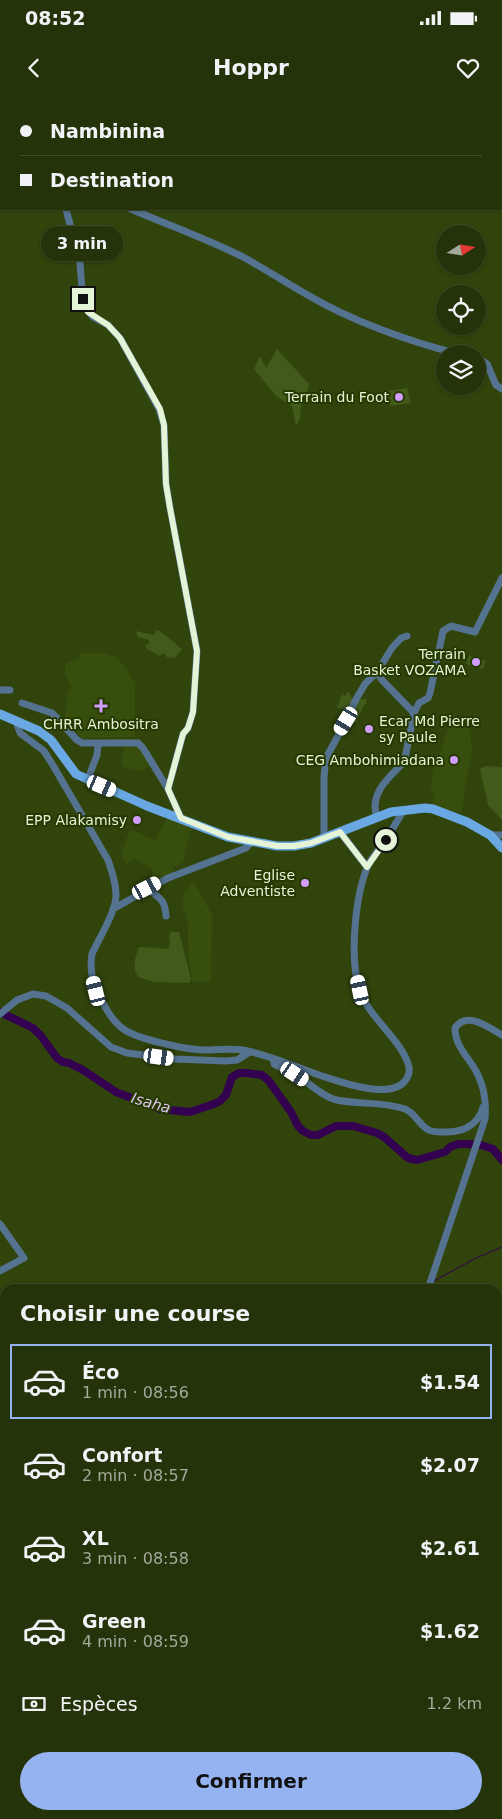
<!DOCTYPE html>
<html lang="fr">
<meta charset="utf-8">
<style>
:root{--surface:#243309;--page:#2c3b12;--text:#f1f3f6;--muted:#a3aa9c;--line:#414e2a;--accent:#95b2f1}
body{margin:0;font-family:"DejaVu Sans",sans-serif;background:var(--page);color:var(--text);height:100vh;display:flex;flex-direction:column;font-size:19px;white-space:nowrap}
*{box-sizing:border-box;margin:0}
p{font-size:16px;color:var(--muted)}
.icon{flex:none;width:28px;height:28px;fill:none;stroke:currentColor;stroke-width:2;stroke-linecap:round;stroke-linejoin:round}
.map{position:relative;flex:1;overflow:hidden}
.sheet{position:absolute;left:0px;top:1184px;width:502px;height:536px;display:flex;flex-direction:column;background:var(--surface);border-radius:15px 15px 0 0;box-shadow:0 1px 4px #0004,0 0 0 1px var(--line)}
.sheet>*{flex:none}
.banner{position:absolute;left:0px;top:0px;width:502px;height:110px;box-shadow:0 1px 4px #0004,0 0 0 1px var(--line);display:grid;align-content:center;height:110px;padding:0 20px;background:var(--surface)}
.needle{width:32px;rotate:78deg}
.fabs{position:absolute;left:436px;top:125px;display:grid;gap:10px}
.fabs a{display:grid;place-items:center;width:50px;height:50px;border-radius:50%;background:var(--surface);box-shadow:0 1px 4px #0004,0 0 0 1px var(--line);font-size:25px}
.end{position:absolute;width:22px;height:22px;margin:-11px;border:6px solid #e5f3d6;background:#111;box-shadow:0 0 0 2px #111}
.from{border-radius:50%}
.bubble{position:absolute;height:35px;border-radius:18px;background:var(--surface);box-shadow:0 1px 4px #0004,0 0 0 1px var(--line);font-size:16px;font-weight:700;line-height:35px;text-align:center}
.car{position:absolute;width:15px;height:30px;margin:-15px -8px;border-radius:6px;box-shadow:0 0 4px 1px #0007;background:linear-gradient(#fff 24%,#345 0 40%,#fff 0 76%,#345 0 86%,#fff 0)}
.banner b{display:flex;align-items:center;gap:18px;height:48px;font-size:19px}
.banner b+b{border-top:1px solid var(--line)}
.banner i{width:12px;height:12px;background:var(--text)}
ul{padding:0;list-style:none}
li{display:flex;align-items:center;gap:15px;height:75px;margin:0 10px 8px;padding:0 10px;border:2px solid transparent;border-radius:0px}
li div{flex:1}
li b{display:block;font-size:19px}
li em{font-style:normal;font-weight:700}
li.selected{border-color:var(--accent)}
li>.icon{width:45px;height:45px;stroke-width:1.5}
h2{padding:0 20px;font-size:22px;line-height:60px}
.pay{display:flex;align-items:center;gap:12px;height:55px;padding:0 20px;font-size:19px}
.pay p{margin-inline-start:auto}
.primary-button{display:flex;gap:10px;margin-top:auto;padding:10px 20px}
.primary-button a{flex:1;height:58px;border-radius:30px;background:var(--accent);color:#111;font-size:20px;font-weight:700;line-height:58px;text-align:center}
.status{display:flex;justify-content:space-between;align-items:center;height:35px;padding:0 25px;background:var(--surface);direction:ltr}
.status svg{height:14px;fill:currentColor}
header{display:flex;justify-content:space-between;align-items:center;height:65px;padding:0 20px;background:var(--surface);font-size:22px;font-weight:700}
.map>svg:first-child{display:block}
</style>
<div class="status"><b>08:52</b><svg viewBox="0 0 49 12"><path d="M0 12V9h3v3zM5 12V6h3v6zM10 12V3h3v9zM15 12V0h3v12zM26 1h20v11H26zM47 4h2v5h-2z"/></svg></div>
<header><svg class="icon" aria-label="back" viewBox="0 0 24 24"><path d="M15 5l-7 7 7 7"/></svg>Hoppr<svg class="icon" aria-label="heart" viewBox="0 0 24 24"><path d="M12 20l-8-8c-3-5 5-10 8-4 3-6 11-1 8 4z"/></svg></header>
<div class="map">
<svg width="502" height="1719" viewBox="0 0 502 1719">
<rect width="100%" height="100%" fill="#30440c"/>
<path fill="#374e0d" d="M79,553H103L116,557L127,569L135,584V637L82,638L65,621L68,589H72L65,574V564L80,557Z
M460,616L464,618L470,626L471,644L473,646L461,713L433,706L434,692L430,689L434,667L440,653L448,627H451Z
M124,646H135L141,648L152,666L138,671L124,668L121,662Z
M168,717L193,728L189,734L184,761L181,764L173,766L174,772L150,783L153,770L136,759L126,764L121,754L130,729L155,740Z
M190,783H195L212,815L211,881L207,882H193L189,864L187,814L183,811L182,800L185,789H188Z"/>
<path fill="#425b1a" d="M277,249L309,284C308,292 305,296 302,303C298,312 304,314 296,326L292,306L276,296L254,269L260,256L266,268Z
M407,288L411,303L390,306L387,291Z
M156,530L160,531L182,549L175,558L166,557L165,553L159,556L147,549L145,545L149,544V540L138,537L136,531L154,535Z
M469,555L486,561L483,569L466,564Z
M343,592V595L346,596L347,592H349L353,600L349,607H345V609L337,608Z
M360,599H365L367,603L364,605L356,623L351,621L350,617Z
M485,666L502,667V720L488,705L480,669Z
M171,832H179L191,879L189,883L154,882L138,877C132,869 135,856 139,847L168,849L170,844L169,836Z
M56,1715H121L117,1719H53Z
M154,1715H274L273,1719H154Z"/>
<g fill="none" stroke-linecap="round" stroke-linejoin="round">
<path stroke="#33014f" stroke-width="1" d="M434,1181L476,1158L502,1147
M25,1189C45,1181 55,1183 74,1189
M413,1189L426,1185
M0,1231L5,1220
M498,1624L502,1623
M309,1719L311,1715"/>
<path stroke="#33014f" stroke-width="8" d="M0,912L33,928L41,936L57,958L63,962L69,963L83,970L116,992L160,1009L190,1012L214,1004L220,1001L226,995L232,977L239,973H246L262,975L269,981L291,1012L298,1026L303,1031L311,1035H318L336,1026H353L377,1033L384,1037L408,1058L417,1060L445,1052L450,1047L458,1044H468L481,1045L493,1049L502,1060"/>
<path stroke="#557390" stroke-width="7" d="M0,1L1,2
M0,16L1,13
M0,32L1,36
M0,51L1,50
M66,109L80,163L82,190L85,207L93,217L108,225L120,238L159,309L164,325L166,384L170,408L197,551L193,612L188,628L183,634L168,689
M131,109C168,125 207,139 243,157C265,169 285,182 306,194C349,220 410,242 459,254
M478,258L487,264L496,285L502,289
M377,572L382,580L414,613
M0,590H10
M22,603L52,613L77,640L82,643H138L143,648L168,689L181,718
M16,621L20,633L44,651L54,667L108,760C112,771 116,783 116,795C116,812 99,838 92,854C89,870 94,887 102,901C107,911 113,921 122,928C135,939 188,950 205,950C217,950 231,948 243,950C270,955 296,967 322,976C340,982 390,1000 405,981C408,977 410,972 409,967C403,941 369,918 360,891C349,861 355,797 367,768C369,761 375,755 379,749C388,736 396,724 403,711
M88,679L97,655L98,644
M377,717C369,695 387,679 401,665L404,663L414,613L419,603L428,598L430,593L443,531L451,526L475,532L502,478
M340,732L367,767
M490,735H502
M324,738V677L326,658L346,621L355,601L365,584L377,572L392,548L401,538L407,536
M147,788C159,798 165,799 166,816
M113,809L168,778L246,748L251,742
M0,914L17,900L33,894L46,896L67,908L111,947L127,953L175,959L226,961L237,960L250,952
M274,959V964C282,968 290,971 298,976C309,983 323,997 337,1000C360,1005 382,1001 405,1009C415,1013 418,1023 427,1029C431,1032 437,1032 442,1032C460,1033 478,1027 483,1007
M0,1124L24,1158L0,1171
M428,1189L485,1019C486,1007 485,992 480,980C474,961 455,950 455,928C467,910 489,928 502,935
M498,1473L502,1470
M0,1652L5,1648
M283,1719L284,1715"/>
<path stroke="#69a8e2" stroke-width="9" d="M0,614L39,631L51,640L76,674L147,706L228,737L277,746H294L311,743L391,712L425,708L433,709L467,722L490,735L502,748"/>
</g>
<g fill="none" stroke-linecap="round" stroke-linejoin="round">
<path stroke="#e5f3d6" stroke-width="6" d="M83,199L88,212L108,225L120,238L160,309L164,325L166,384L170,408L197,551L193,612L188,628L183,634L168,689L181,718L228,737L277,746H294L311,743L340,732L367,767L386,740"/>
</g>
<g fill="#d19dfe" stroke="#263900" stroke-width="2">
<circle cx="399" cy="297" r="5"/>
<circle cx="476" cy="562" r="5"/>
<path d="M98.5 598.5h5v5h5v5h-5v5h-5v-5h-5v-5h5z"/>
<circle cx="369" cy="629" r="5"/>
<circle cx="454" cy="660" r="5"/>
<circle cx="137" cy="720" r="5"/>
<circle cx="305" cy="783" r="5"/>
</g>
<g text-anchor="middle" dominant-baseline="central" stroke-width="4" stroke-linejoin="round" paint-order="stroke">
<g font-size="14" fill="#e5f3d6" stroke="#263900" text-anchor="end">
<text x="389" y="297">Terrain du Foot</text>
<text x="466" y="554">Terrain<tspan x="466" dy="16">Basket VOZAMA</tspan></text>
<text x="379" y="621" text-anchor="start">Ecar Md Pierre<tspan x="379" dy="16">sy Paule</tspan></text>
<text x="101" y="624" text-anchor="middle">CHRR Ambositra</text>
<text x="444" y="660">CEG Ambohimiadana</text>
<text x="127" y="720">EPP Alakamisy</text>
<text x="295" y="775">Eglise<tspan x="295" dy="16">Adventiste</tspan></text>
</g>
<g font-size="15" font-style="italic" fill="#dcc6f1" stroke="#263900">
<text transform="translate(151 1003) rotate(16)">Isaha</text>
</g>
</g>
</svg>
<div class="fabs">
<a><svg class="needle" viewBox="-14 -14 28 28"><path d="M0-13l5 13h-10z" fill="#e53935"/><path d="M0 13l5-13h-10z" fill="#a3aa9c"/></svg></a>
<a><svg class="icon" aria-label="locate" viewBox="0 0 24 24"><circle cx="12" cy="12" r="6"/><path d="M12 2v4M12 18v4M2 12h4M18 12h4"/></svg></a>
<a><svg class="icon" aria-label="layers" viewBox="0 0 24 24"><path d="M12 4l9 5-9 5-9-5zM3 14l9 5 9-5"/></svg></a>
</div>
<i class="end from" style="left:386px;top:740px"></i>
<i class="end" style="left:83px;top:199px"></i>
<div class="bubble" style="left:41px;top:126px;width:82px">3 min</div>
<i class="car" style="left:346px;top:621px;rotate:211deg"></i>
<i class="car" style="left:102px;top:686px;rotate:113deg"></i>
<i class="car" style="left:147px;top:788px;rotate:63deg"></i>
<i class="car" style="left:360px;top:890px;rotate:348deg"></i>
<i class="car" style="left:96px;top:891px;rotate:346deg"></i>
<i class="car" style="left:159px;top:957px;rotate:98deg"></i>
<i class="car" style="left:295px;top:974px;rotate:124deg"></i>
<div class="banner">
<b><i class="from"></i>Nambinina</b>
<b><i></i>Destination</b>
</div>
<section class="sheet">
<h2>Choisir une course</h2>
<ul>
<li class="selected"><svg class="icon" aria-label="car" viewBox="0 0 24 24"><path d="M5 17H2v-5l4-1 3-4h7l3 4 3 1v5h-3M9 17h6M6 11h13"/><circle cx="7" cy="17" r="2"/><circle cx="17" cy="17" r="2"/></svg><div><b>Éco</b><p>1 min · 08:56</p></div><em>$1.54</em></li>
<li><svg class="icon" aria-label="car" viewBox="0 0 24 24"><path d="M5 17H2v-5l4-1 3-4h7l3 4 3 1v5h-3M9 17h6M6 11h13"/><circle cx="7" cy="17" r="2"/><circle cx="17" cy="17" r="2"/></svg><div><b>Confort</b><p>2 min · 08:57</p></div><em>$2.07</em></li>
<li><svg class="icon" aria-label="car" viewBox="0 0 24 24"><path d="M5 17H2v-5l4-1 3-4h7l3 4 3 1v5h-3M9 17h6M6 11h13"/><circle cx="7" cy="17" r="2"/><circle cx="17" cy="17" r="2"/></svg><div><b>XL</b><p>3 min · 08:58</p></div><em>$2.61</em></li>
<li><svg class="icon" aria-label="car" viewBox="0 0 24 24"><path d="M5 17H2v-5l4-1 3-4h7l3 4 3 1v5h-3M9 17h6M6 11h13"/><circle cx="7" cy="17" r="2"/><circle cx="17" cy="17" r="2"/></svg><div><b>Green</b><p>4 min · 08:59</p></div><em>$1.62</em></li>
</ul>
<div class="pay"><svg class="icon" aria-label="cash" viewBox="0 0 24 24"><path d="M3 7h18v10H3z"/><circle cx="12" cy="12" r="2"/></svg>Espèces<p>1.2 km</p></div>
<div class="primary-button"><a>Confirmer</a></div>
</section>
</div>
